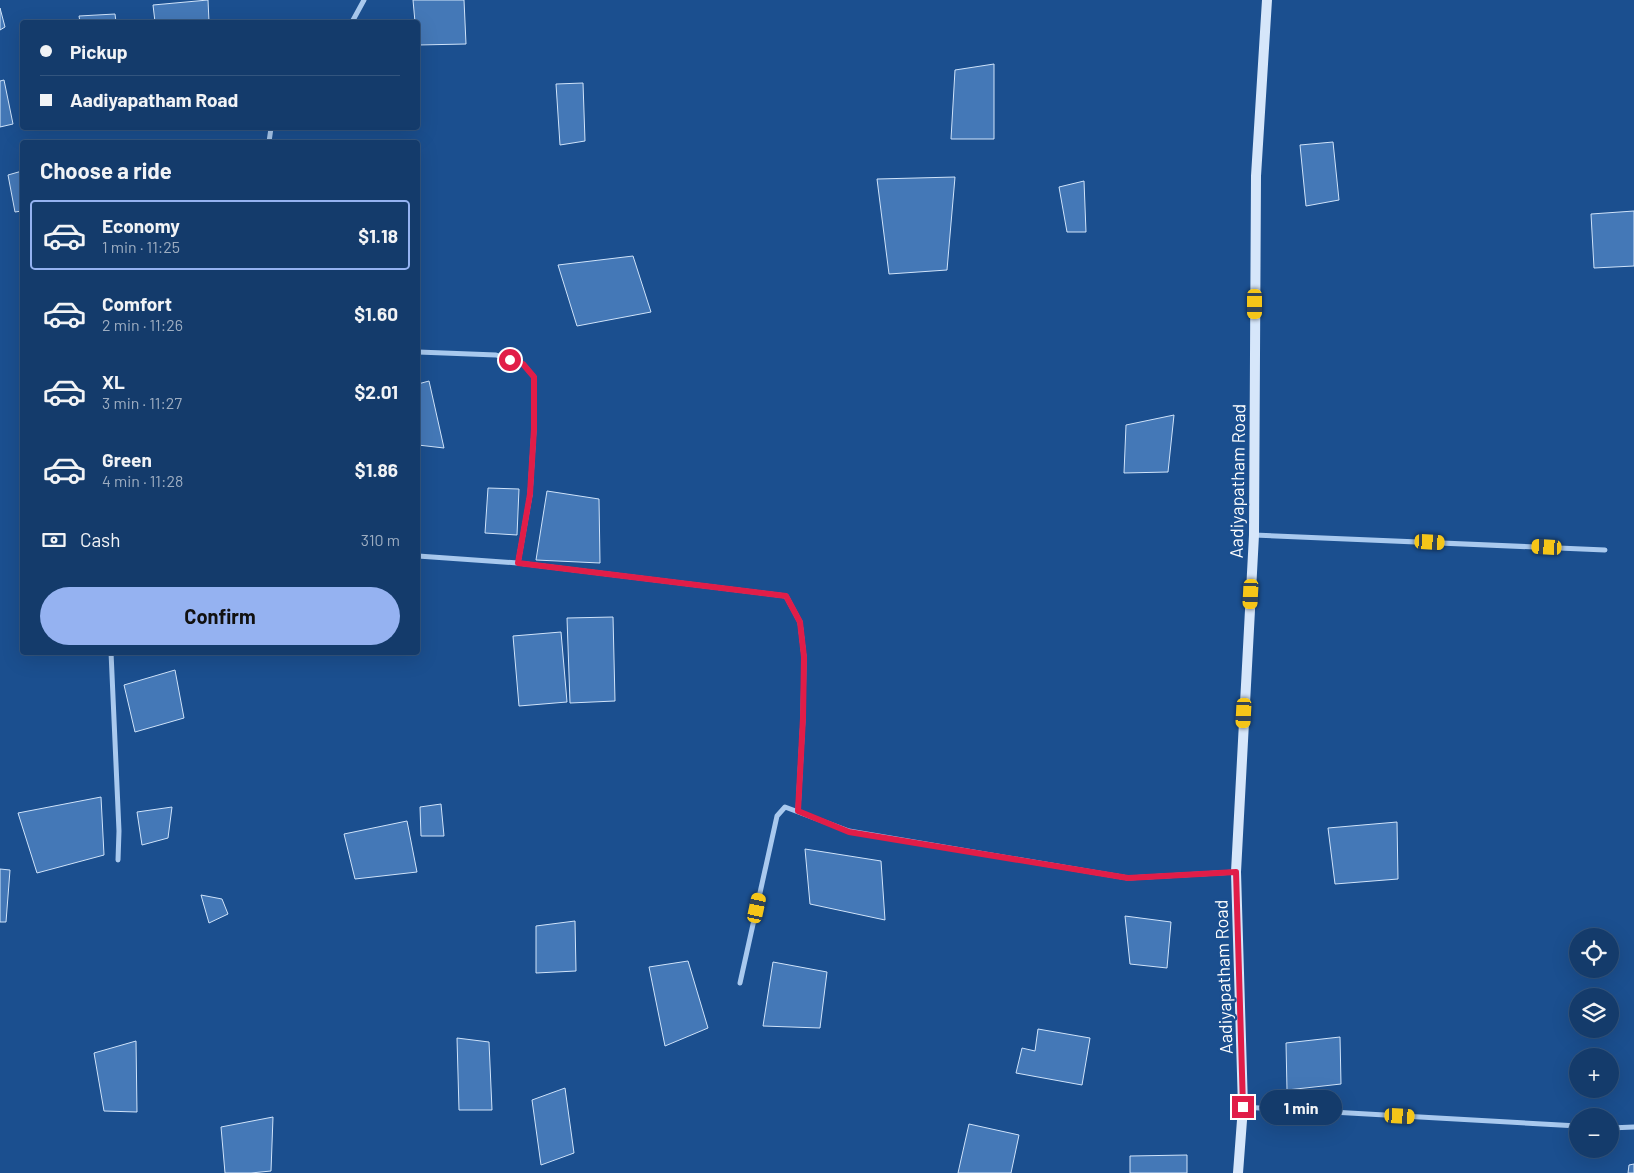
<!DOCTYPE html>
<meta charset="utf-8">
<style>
:root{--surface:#143b6b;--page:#1d4271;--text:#f1f3f6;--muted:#9dadc1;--line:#33557e;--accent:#95b2f1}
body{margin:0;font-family:Barlow,sans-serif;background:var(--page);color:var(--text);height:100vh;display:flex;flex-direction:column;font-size:19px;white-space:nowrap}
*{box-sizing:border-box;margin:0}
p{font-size:16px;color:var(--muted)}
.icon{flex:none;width:28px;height:28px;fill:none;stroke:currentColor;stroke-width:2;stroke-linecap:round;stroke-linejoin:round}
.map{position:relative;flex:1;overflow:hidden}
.details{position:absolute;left:20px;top:140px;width:400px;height:515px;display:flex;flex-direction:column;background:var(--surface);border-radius:5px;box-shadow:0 5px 20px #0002,0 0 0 1px var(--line)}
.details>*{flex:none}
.banner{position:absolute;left:20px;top:20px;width:400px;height:110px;border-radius:5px;box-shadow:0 5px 20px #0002,0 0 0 1px var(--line);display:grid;align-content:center;height:110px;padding:0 20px;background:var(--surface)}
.buttons{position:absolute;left:1569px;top:928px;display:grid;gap:10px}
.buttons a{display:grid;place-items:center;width:50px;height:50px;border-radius:50%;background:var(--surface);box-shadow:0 5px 20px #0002,0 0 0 1px var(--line);font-size:25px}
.end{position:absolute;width:22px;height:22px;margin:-11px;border:6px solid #e11d48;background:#fff;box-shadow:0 0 0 2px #fff}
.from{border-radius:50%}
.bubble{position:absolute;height:35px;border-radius:18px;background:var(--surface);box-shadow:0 5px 20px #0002,0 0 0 1px var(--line);font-size:16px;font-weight:700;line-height:35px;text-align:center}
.car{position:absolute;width:15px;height:30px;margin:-15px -8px;border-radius:6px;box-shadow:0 0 4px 1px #0007;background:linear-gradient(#f5c518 24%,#345 0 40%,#f5c518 0 76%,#345 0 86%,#f5c518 0)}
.banner b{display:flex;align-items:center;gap:18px;height:48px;font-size:19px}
.banner b+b{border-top:1px solid var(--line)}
.banner i{width:12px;height:12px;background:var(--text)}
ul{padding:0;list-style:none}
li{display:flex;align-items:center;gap:15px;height:70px;margin:0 10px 8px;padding:0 10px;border:2px solid transparent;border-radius:5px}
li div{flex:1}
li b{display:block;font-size:19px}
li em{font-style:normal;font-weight:700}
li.selected{border-color:var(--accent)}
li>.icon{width:45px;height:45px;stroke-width:1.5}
h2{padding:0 20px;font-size:22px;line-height:60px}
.pay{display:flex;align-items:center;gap:12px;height:55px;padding:0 20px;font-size:19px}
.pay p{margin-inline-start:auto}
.cta{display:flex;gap:10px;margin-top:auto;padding:10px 20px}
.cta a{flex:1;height:58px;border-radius:30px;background:var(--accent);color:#111;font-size:20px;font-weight:700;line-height:58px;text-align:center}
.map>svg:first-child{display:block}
</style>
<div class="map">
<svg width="1634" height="1173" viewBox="0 0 1634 1173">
<rect width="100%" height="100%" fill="#1b4f8f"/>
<path fill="#4478b7" stroke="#cfe3fa" d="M208,0L209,22H155L153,5Z
M413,0H464L466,44L418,45V22H415Z
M0,8L5,27L0,30Z
M115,14L116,22H80L79,16Z
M994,64V139H951L955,70Z
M4,80L13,124L0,127V81Z
M583,83L585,141L560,145L556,84Z
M1333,142L1339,200L1306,206L1300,145Z
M22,171V211L15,212L8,175Z
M955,177L947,270L889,274L877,179Z
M1084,181L1086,232H1067L1059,187Z
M1634,211V266L1594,268L1591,214Z
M633,256L651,312L577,326L558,265Z
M429,381L444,448L418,445V384Z
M1174,415L1168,472L1124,473L1126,425Z
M488,488L519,489L517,535L485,533Z
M547,491L599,499L600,563L536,560Z
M613,617L615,701L570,703L567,618Z
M561,632L567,702L519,706L513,636Z
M175,670L184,718L135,732L124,685Z
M101,797L104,855L37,873L18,813Z
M441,804L444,836H421L420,807Z
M172,807L168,838L142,845L137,812Z
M407,821L417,872L355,879L344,834Z
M1397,822L1398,879L1335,884L1328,828Z
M805,849L881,861L885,920L810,904Z
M0,869L10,870L6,922H0Z
M201,895L222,899L228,914L209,923Z
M1125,916L1171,922L1167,968L1130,964Z
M575,921L576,971L536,973V926Z
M688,961L708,1028L665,1046L649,967Z
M773,962L827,972L820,1028L763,1026Z
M1038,1029L1090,1038L1082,1085L1016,1073L1022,1048L1035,1051Z
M1340,1037L1341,1084L1287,1090L1286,1043Z
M457,1038L489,1042L492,1110H459Z
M136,1041L137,1112L104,1111L94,1053Z
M565,1088L574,1153L541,1165L532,1100Z
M273,1117L271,1171L251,1173H225L221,1127Z
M969,1124L1019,1135L1011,1173H958Z
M1187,1155V1173H1130V1156Z
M1634,1164V1173H1628L1629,1165Z"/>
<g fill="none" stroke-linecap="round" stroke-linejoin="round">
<path stroke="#a9c9ee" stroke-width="5" d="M352,22L364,0
M269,142L271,128
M418,352L496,355L523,364L534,377V429L530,495L518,563
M1254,535L1605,550
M418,556L518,563L786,596L800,622L804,657L803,718L798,811
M111,652L119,831L118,860
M740,983L777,816L785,807L849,831L1128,878L1236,872
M1243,1107L1578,1126
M1610,1128L1634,1127"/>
<path stroke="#d6e6fa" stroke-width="10" d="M1238,1173L1243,1107L1236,872L1254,535L1256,176L1267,0"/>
</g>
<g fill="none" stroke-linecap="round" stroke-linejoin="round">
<path stroke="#e11d48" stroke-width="6" d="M510,360L523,364L534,377V429L530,494L518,563L786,596L800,622L804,657L803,718L798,811L849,832L1128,878L1236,872L1243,1107"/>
</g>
<g text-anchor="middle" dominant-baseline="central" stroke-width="4.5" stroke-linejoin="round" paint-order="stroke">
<g font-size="18" fill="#fff" stroke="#1b4f8f">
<text transform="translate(1237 481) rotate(-89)">Aadiyapatham Road</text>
<text transform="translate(1223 977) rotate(-92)">Aadiyapatham Road</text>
</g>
</g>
</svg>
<div class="buttons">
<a><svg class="icon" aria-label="locate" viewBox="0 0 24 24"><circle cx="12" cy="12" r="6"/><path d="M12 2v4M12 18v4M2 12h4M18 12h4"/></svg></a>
<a><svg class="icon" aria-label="layers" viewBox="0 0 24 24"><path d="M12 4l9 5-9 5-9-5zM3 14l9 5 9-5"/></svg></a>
<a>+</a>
<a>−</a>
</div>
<i class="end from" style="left:510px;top:360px"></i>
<i class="end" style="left:1243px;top:1107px"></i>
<div class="bubble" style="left:1260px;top:1090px;width:82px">1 min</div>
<i class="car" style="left:1255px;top:304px;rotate:180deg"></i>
<i class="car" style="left:1430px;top:542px;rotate:93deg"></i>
<i class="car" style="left:1547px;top:547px;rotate:273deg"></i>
<i class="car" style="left:1251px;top:594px;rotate:183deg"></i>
<i class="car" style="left:1244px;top:713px;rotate:183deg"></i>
<i class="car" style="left:757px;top:908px;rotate:12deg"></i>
<i class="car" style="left:1400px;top:1116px;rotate:93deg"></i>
<div class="banner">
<b><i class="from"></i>Pickup</b>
<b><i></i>Aadiyapatham Road</b>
</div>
<section class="details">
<h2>Choose a ride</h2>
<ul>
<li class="selected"><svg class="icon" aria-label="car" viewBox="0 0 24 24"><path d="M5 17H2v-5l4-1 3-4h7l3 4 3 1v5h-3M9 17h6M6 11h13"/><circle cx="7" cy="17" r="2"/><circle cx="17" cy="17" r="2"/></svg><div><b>Economy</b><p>1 min · 11:25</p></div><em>$1.18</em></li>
<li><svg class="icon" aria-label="car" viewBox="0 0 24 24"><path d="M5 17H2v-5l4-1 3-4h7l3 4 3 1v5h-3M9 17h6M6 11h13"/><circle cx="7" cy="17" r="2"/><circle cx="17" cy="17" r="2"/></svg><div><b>Comfort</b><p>2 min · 11:26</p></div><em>$1.60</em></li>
<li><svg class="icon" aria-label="car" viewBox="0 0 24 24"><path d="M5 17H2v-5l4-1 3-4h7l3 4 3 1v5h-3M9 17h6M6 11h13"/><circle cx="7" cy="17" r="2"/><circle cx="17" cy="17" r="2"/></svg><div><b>XL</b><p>3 min · 11:27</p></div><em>$2.01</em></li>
<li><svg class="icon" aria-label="car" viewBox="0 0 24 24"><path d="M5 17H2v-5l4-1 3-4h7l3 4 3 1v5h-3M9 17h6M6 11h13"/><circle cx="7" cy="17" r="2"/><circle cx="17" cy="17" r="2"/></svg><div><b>Green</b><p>4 min · 11:28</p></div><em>$1.86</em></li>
</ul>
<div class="pay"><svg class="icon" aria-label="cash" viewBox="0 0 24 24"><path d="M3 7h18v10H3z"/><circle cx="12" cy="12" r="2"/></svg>Cash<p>310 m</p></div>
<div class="cta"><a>Confirm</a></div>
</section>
</div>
